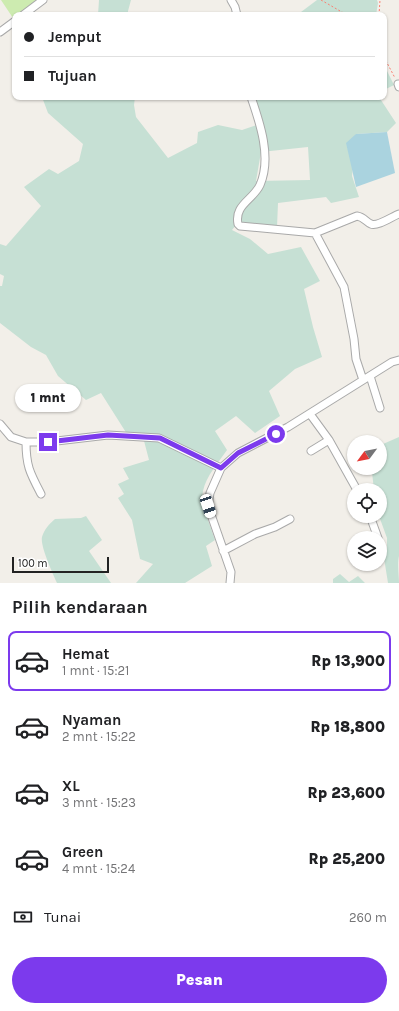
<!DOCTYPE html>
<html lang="id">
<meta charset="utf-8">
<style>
:root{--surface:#fff;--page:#f6f6f6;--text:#202124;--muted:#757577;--line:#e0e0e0;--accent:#7c3aed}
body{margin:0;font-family:Karla,sans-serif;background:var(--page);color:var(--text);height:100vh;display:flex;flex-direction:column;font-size:15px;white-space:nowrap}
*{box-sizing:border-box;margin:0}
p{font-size:13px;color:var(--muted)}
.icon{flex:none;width:22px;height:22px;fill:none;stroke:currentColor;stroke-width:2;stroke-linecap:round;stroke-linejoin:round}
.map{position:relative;height:583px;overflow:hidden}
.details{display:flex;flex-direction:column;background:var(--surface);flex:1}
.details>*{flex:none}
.hud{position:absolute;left:12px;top:12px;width:375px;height:88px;border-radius:8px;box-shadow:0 1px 3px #0004;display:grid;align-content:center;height:88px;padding:0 12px;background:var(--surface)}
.needle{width:26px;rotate:238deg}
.controls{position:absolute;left:347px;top:435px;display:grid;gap:8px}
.controls a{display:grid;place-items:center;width:40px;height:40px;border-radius:50%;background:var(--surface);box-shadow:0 1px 3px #0004;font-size:20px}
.scale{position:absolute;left:12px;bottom:10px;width:97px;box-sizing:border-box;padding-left:4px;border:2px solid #222;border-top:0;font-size:11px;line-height:14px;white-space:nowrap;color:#222;-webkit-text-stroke:3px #fff;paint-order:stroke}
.end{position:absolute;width:18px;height:18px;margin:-9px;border:5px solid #7c3aed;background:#fff;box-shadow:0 0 0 2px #fff}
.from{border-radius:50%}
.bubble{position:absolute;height:28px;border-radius:14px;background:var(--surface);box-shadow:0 1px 3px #0004;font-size:13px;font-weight:800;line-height:28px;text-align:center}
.car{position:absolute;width:12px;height:24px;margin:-12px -6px;border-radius:5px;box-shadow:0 0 3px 1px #0007;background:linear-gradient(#fff 24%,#345 0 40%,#fff 0 76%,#345 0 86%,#fff 0)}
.hud b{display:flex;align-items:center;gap:14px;height:38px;font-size:15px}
.hud b+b{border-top:1px solid var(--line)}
.hud i{width:10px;height:10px;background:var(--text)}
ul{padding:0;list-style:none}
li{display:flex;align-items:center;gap:12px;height:60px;margin:0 8px 6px;padding:0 4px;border:2px solid transparent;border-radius:8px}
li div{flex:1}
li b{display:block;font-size:15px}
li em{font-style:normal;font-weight:800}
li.active{border-color:var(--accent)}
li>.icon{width:36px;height:36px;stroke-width:1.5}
h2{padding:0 12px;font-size:18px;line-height:48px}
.pay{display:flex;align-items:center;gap:10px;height:44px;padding:0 12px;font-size:15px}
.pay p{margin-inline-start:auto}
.button{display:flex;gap:8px;margin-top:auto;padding:8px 12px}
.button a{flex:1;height:46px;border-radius:24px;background:var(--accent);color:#fff;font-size:16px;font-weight:800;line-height:46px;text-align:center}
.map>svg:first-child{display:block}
</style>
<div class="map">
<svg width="399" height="583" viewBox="0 0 399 583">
<rect width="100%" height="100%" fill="#f2efe9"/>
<path fill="#cdebb0" d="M1,0H45L24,15H15V21Z"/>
<path fill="#c6e0d4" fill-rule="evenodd" d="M99,0H131L128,11V15H98Z
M317,0H377L378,3L376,15H297Z
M384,65L394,85L384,90Z
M42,97H135L134,105L136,117L168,158L197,143L198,132L218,125L242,130L257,125L253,97H379L396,123L387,132L356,134L352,176L359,197L331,203L326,197L278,203L277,227L236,225L232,230L250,239L268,254L301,247L320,281L304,289L313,327L322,357L295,369L269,391L280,416L255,433L236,416L215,431L227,450C219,462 206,476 203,491C200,501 211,528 215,540L206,546L212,566L185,583H136L153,564L140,559L132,520L118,498L124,494L118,484L129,479L123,468L149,460L143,437L127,434L101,393L86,400L58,376L46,355L31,347L0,323V286H2L4,276L0,274V244L6,246L41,206L24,187L49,169L58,174L79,161L83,144L48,113ZM308,147L310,180L256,181L261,152Z
M399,437V556C397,564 399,575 399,583H388L384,558L387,550V538L379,516H380V490H374L372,472L376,468H380V464L384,460L383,444Z
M86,516L102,540L89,551L111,583H57C53,574 40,546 42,537C44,530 49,524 55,519L81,518Z
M340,574L349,582L358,576L365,583H333V579Z"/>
<path fill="#aad3df" d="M387,132L395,173L356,187L346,143L356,134Z"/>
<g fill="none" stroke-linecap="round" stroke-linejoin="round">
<defs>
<path id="minor" d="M231,0L235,7L237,15
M23,15L43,0
M0,32L15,21
M399,84H398L399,87
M251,97C260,123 272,158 260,185C253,200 234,205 238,224L240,226L315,233L357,216C364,217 366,222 371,224C377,227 393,216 399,214
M315,233L344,287L354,339L356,359L363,380
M370,376L380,408
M310,414L329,440L357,490
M0,424L11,437L26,442H48L108,435L159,438L221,468
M26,442C26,466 30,473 41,494
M311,451L329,440
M370,516L378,538
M223,551L255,534L275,527L290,519
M230,583L231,572L208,506L210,493L221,468L238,453L288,427L392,362L399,360"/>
</defs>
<use href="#minor" stroke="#a9a9a9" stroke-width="9"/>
<path stroke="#fa8072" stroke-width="1" stroke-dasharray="2 2" stroke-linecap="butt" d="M321,0L347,15
M379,15L380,0
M384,57L395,78"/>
<use href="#minor" stroke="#fff" stroke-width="7"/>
</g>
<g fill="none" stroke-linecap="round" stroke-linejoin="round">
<path stroke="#7c3aed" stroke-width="5" d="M48,442L108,435L160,438L221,468L238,453L276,434"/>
</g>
</svg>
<div class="controls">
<a><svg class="needle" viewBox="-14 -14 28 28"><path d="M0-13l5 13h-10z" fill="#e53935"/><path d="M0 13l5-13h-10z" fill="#757577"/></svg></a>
<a><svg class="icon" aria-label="locate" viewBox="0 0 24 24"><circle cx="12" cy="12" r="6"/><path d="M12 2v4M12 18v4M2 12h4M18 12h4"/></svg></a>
<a><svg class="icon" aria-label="layers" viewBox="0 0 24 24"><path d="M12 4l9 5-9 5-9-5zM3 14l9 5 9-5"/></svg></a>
</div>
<div class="scale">100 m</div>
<i class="end from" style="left:276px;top:434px"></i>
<i class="end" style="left:48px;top:442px"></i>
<div class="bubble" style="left:15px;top:384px;width:66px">1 mnt</div>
<i class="car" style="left:208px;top:506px;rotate:162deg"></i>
<div class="hud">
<b><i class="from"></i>Jemput</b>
<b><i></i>Tujuan</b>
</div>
</div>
<section class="details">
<h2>Pilih kendaraan</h2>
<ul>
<li class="active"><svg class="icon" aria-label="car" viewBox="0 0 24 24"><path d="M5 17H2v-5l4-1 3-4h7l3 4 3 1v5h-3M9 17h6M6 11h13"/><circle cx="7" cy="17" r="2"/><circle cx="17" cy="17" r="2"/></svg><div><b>Hemat</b><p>1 mnt · 15:21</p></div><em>Rp 13,900</em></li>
<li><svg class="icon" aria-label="car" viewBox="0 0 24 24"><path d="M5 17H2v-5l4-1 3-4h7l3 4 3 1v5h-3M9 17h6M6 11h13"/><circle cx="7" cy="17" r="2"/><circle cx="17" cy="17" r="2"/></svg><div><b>Nyaman</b><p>2 mnt · 15:22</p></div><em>Rp 18,800</em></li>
<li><svg class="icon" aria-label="car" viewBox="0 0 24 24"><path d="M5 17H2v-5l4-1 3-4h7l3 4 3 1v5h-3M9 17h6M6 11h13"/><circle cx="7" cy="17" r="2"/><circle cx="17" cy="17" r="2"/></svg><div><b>XL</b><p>3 mnt · 15:23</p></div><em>Rp 23,600</em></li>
<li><svg class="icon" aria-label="car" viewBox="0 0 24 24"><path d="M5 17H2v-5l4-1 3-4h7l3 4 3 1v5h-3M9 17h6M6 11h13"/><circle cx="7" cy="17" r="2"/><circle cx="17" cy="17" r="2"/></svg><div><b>Green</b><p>4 mnt · 15:24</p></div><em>Rp 25,200</em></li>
</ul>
<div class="pay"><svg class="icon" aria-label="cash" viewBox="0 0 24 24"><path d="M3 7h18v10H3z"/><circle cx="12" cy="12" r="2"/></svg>Tunai<p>260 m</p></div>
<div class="button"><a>Pesan</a></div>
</section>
